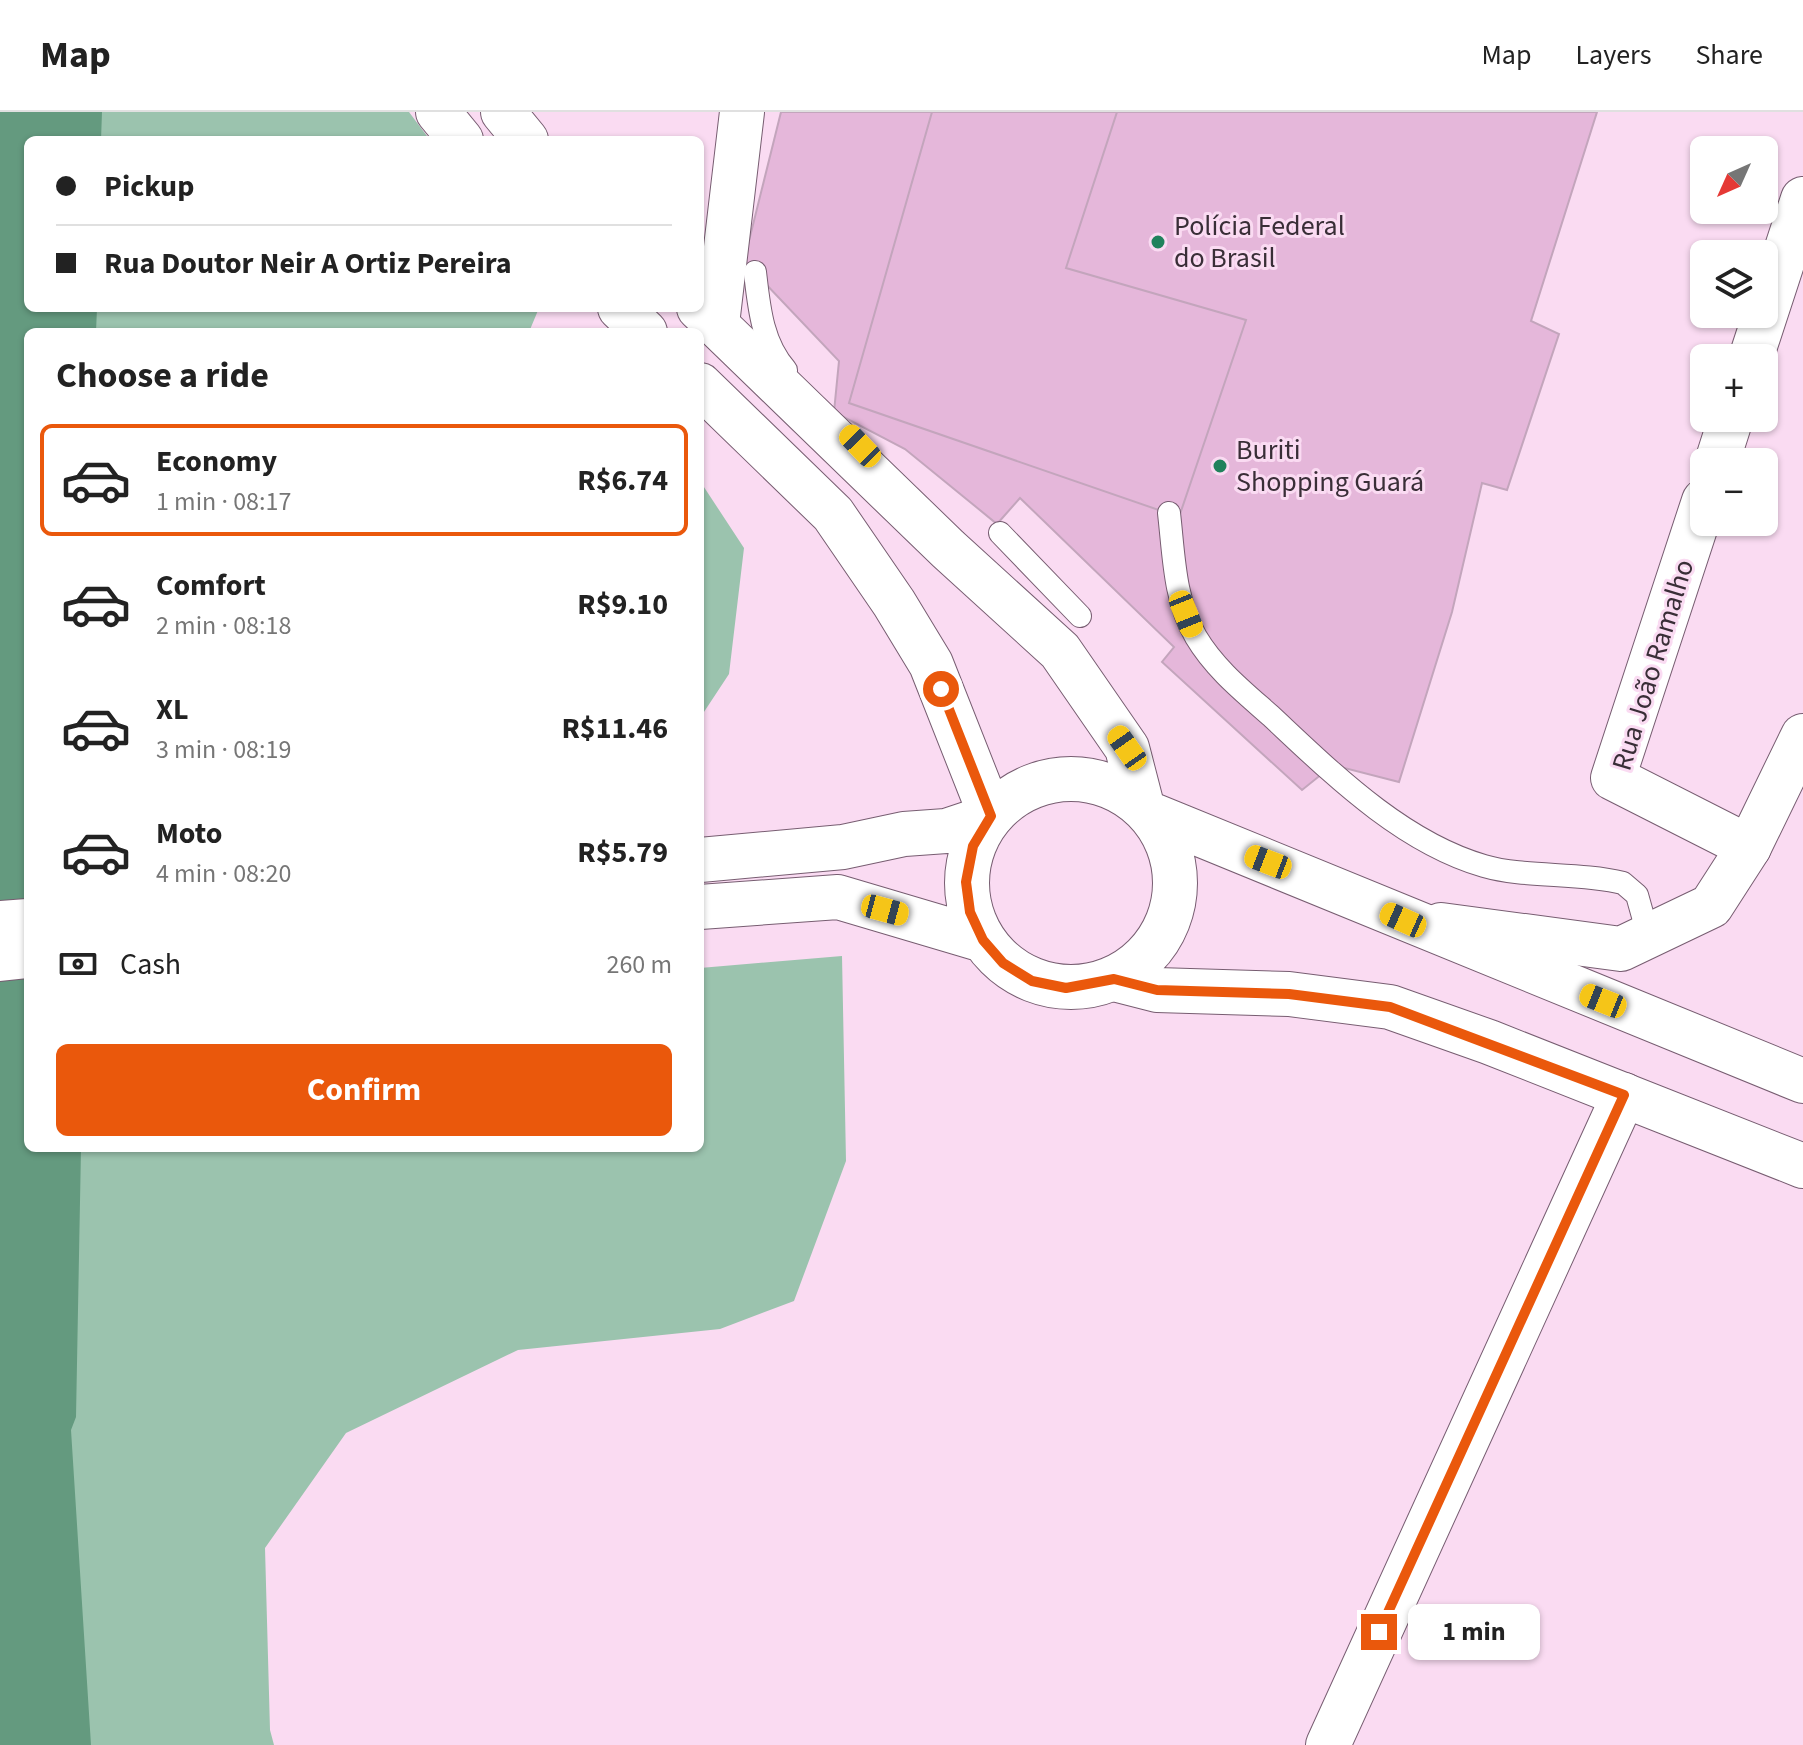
<!DOCTYPE html>
<meta charset="utf-8">
<style>
:root{--surface:#fff;--page:#f6f6f6;--text:#222;--muted:#767676;--line:#e0e0e0;--accent:#ea580c}
body{margin:0;font-family:"Source Sans 3",sans-serif;background:var(--page);color:var(--text);height:100vh;display:flex;flex-direction:column;font-size:30px;white-space:nowrap}
*{box-sizing:border-box;margin:0}
p{font-size:26px;color:var(--muted)}
.icon{flex:none;width:44px;height:44px;fill:none;stroke:currentColor;stroke-width:2;stroke-linecap:round;stroke-linejoin:round}
.map{position:relative;flex:1;overflow:hidden}
.drawer{position:absolute;left:24px;top:216px;width:680px;height:824px;display:flex;flex-direction:column;background:var(--surface);border-radius:12px;box-shadow:0 2px 6px #0004}
.drawer>*{flex:none}
.guide{position:absolute;left:24px;top:24px;width:680px;height:176px;border-radius:12px;box-shadow:0 2px 6px #0004;display:grid;align-content:center;height:176px;padding:0 32px;background:var(--surface)}
.needle{width:52px;rotate:225deg}
.controls{position:absolute;left:1690px;top:24px;display:grid;gap:16px}
.controls a{display:grid;place-items:center;width:88px;height:88px;border-radius:12px;background:var(--surface);box-shadow:0 2px 6px #0004;font-size:40px}
.end{position:absolute;width:36px;height:36px;margin:-18px;border:10px solid #ea580c;background:#fff;box-shadow:0 0 0 4px #fff}
.from{border-radius:50%}
.bubble{position:absolute;height:56px;border-radius:12px;background:var(--surface);box-shadow:0 2px 6px #0004;font-size:26px;font-weight:700;line-height:56px;text-align:center}
.car{position:absolute;width:24px;height:48px;margin:-24px -12px;border-radius:10px;box-shadow:0 0 6px 2px #0007;background:linear-gradient(#f5c518 24%,#345 0 40%,#f5c518 0 76%,#345 0 86%,#f5c518 0)}
.guide b{display:flex;align-items:center;gap:28px;height:76px;font-size:30px}
.guide b+b{border-top:2px solid var(--line)}
.guide i{width:20px;height:20px;background:var(--text)}
ul{padding:0;list-style:none}
li{display:flex;align-items:center;gap:24px;height:112px;margin:0 16px 12px;padding:0 16px;border:4px solid transparent;border-radius:12px}
li div{flex:1}
li b{display:block;font-size:30px}
li em{font-style:normal;font-weight:700}
li.on{border-color:var(--accent)}
li>.icon{width:72px;height:72px;stroke-width:1.5}
h2{padding:0 32px;font-size:36px;line-height:96px}
.pay{display:flex;align-items:center;gap:20px;height:88px;padding:0 32px;font-size:30px}
.pay p{margin-inline-start:auto}
.cta{display:flex;gap:16px;margin-top:auto;padding:16px 32px}
.cta a{flex:1;height:92px;border-radius:12px;background:var(--accent);color:#fff;font-size:32px;font-weight:700;line-height:92px;text-align:center}
header{display:flex;align-items:center;gap:48px;box-sizing:border-box;height:112px;padding:0 40px;background:var(--surface);border-bottom:2px solid var(--line)}
header strong{font-size:38px}
nav{display:flex;gap:44px;margin-inline-start:auto;font-size:28px}
.map>svg:first-child{display:block}
</style>
<header>
<strong>Map</strong>
<nav><a>Map</a><a>Layers</a><a>Share</a></nav>
</header>
<div class="map">
<svg width="1803" height="1633" viewBox="0 0 1803 1633">
<rect width="100%" height="100%" fill="#fadbf2"/>
<path fill="#9bc3ae" d="M67,0H409L430,28H66Z
M63,196H539L529,220H62Z
M700,369L744,436L729,562L700,606Z
M842,844L846,1049L794,1189L720,1217L518,1238L346,1321L265,1436L270,1618L274,1633H41L42,1036H700V856Z"/>
<path fill="#649a7f" d="M0,0H102L101,28H28V196H97L96,220H28V1036H81L76,1305L71,1318L91,1633H0Z"/>
<path fill="#e5b7da" stroke="#c3a5bc" stroke-width="2" d="M781,0H1597L1531,209L1559,222L1507,378L1482,371L1452,500L1399,670L1333,653L1302,678L1162,550L1174,535L1020,386L997,412L905,337L834,300L839,249L744,149Z
M932,0H1117L1066,156L1246,208L1179,405L849,291Z"/>
<g fill="none" stroke-linecap="round" stroke-linejoin="round">
<defs>
<path id="service" d="M755,160C759,195 762,231 786,258
M1169,401C1174,444 1174,487 1196,525C1215,557 1244,580 1271,604C1332,661 1401,730 1484,754C1525,766 1578,760 1623,771L1637,783L1649,826
M1000,421L1080,504"/>
<path id="minor" d="M717,212L742,0
M1751,246L1803,87
M1717,350L1731,306
M1704,389L1613,666L1749,735
M1328,1633L1624,983"/>
<path id="tertiary" d="M438,0L461,28
M503,0L526,28
M620,196L645,220
M699,196L948,437L1060,539L1127,636L1142,694
M700,273L833,402L894,491L931,552L991,704
M1441,813L1621,837L1711,794L1749,735L1803,624"/>
<path id="secondary" d="M967 771a104 104 0 1 1 208 0a104 104 0 1 1-208 0Z
M1155,704L1803,969
M700,748L843,735L904,722L946,719L991,704
M700,795L838,785L983,828
M0,811L28,809
M0,847L28,844
M1114,867L1157,878L1289,882L1390,895L1489,930L1803,1054"/>
</defs>
<use href="#service" stroke="#775d71" stroke-width="24"/>
<use href="#minor" stroke="#775d71" stroke-width="46"/>
<use href="#tertiary" stroke="#775d71" stroke-width="46"/>
<use href="#secondary" stroke="#775d71" stroke-width="46"/>
<use href="#service" stroke="#fff" stroke-width="22"/>
<use href="#minor" stroke="#fff" stroke-width="44"/>
<use href="#tertiary" stroke="#fff" stroke-width="44"/>
<use href="#secondary" stroke="#fff" stroke-width="44"/>
</g>
<g fill="none" stroke-linecap="round" stroke-linejoin="round">
<path stroke="#ea580c" stroke-width="10" d="M941,577L991,704L973,734L966,770L970,800L983,828L1003,851L1032,869L1066,876L1114,867L1157,878L1289,882L1390,895L1624,983L1379,1520"/>
</g>
<g fill="#20825c" stroke="#fadbf2" stroke-width="3">
<circle cx="1158" cy="130" r="8"/>
<circle cx="1220" cy="354" r="8"/>
</g>
<g text-anchor="middle" dominant-baseline="central" stroke-width="6" stroke-linejoin="round" paint-order="stroke">
<g font-size="28" fill="#392e37" stroke="#fadbf2" text-anchor="start">
<text x="1174" y="114">Polícia Federal<tspan x="1174" dy="32">do Brasil</tspan></text>
<text x="1236" y="338">Buriti<tspan x="1236" dy="32">Shopping Guará</tspan></text>
</g>
<g font-size="28" fill="#392e37" stroke="#fadbf2">
<text transform="translate(1653 553) rotate(-73)">Rua João Ramalho</text>
</g>
</g>
</svg>
<div class="controls">
<a><svg class="needle" viewBox="-14 -14 28 28"><path d="M0-13l5 13h-10z" fill="#e53935"/><path d="M0 13l5-13h-10z" fill="#767676"/></svg></a>
<a><svg class="icon" aria-label="layers" viewBox="0 0 24 24"><path d="M12 4l9 5-9 5-9-5zM3 14l9 5 9-5"/></svg></a>
<a>+</a>
<a>−</a>
</div>
<i class="end from" style="left:941px;top:577px"></i>
<i class="end" style="left:1379px;top:1520px"></i>
<div class="bubble" style="left:1408px;top:1492px;width:132px">1 min</div>
<i class="car" style="left:860px;top:334px;rotate:316deg"></i>
<i class="car" style="left:1186px;top:502px;rotate:158deg"></i>
<i class="car" style="left:1127px;top:636px;rotate:325deg"></i>
<i class="car" style="left:1268px;top:750px;rotate:291deg"></i>
<i class="car" style="left:885px;top:798px;rotate:105deg"></i>
<i class="car" style="left:1403px;top:808px;rotate:294deg"></i>
<i class="car" style="left:1603px;top:889px;rotate:292deg"></i>
<div class="guide">
<b><i class="from"></i>Pickup</b>
<b><i></i>Rua Doutor Neir A Ortiz Pereira</b>
</div>
<section class="drawer">
<h2>Choose a ride</h2>
<ul>
<li class="on"><svg class="icon" aria-label="car" viewBox="0 0 24 24"><path d="M5 17H2v-5l4-1 3-4h7l3 4 3 1v5h-3M9 17h6M6 11h13"/><circle cx="7" cy="17" r="2"/><circle cx="17" cy="17" r="2"/></svg><div><b>Economy</b><p>1 min · 08:17</p></div><em>R$6.74</em></li>
<li><svg class="icon" aria-label="car" viewBox="0 0 24 24"><path d="M5 17H2v-5l4-1 3-4h7l3 4 3 1v5h-3M9 17h6M6 11h13"/><circle cx="7" cy="17" r="2"/><circle cx="17" cy="17" r="2"/></svg><div><b>Comfort</b><p>2 min · 08:18</p></div><em>R$9.10</em></li>
<li><svg class="icon" aria-label="car" viewBox="0 0 24 24"><path d="M5 17H2v-5l4-1 3-4h7l3 4 3 1v5h-3M9 17h6M6 11h13"/><circle cx="7" cy="17" r="2"/><circle cx="17" cy="17" r="2"/></svg><div><b>XL</b><p>3 min · 08:19</p></div><em>R$11.46</em></li>
<li><svg class="icon" aria-label="car" viewBox="0 0 24 24"><path d="M5 17H2v-5l4-1 3-4h7l3 4 3 1v5h-3M9 17h6M6 11h13"/><circle cx="7" cy="17" r="2"/><circle cx="17" cy="17" r="2"/></svg><div><b>Moto</b><p>4 min · 08:20</p></div><em>R$5.79</em></li>
</ul>
<div class="pay"><svg class="icon" aria-label="cash" viewBox="0 0 24 24"><path d="M3 7h18v10H3z"/><circle cx="12" cy="12" r="2"/></svg>Cash<p>260 m</p></div>
<div class="cta"><a>Confirm</a></div>
</section>
</div>
